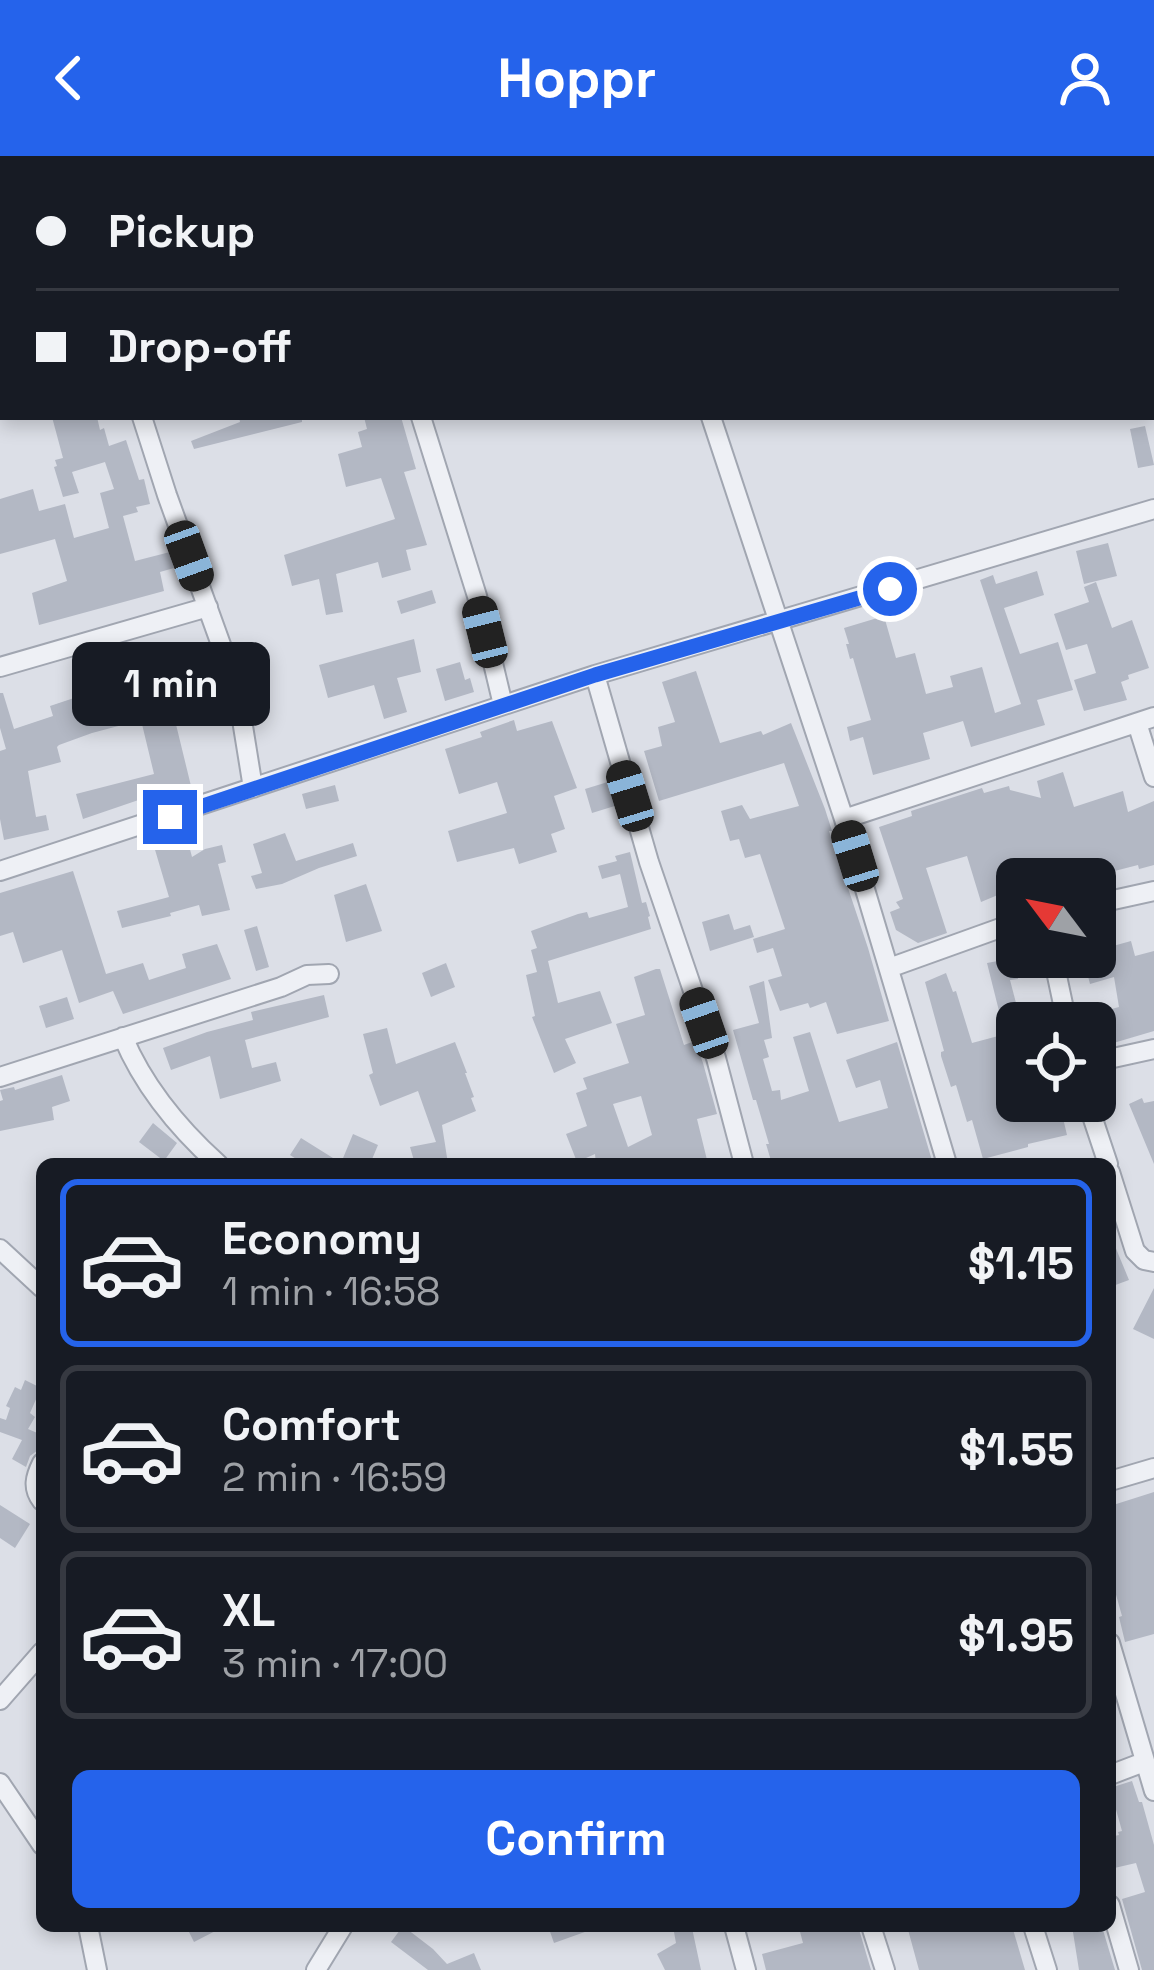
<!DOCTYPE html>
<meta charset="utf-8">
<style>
:root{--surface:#171b24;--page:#20242c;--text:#f1f3f6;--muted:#9ea1a6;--line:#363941;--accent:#2563eb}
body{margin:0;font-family:"Space Grotesk",sans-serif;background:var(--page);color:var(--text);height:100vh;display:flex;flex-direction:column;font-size:45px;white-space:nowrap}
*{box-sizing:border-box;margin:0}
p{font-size:39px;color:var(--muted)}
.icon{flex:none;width:66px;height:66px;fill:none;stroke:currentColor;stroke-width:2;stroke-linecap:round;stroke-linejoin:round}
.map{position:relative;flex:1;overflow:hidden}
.sheet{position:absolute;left:36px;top:1002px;width:1080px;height:774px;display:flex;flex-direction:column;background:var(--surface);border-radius:18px;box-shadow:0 6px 18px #0003}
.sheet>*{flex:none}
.guide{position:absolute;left:0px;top:0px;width:1155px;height:264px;box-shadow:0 6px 18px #0003;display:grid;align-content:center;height:264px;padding:0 36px;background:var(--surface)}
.needle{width:78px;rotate:302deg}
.buttons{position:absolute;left:996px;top:702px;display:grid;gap:24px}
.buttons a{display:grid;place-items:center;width:120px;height:120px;border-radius:18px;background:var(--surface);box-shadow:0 6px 18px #0003;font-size:60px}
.end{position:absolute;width:54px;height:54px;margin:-27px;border:15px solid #2563eb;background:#fff;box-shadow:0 0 0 6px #fff}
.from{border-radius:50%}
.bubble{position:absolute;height:84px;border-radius:18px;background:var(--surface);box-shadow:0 6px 18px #0003;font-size:39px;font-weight:700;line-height:84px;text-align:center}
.car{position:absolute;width:36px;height:72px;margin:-36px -18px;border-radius:15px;box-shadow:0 0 9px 3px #0007;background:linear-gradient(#222 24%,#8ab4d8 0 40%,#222 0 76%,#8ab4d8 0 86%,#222 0)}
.guide b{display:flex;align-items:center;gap:42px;height:114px;font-size:45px}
.guide b+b{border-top:3px solid var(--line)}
.guide i{width:30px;height:30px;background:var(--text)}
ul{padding:21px 0 0;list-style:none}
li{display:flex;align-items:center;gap:36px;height:168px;margin:0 24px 18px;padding:0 12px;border:6px solid var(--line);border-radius:18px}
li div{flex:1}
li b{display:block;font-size:45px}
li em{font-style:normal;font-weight:700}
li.current{border-color:var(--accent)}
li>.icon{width:108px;height:108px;stroke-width:1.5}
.button{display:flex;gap:24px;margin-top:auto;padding:24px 36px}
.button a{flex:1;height:138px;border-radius:18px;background:var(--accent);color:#fff;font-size:48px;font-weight:700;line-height:138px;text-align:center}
header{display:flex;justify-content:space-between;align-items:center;height:156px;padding:0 36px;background:var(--accent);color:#fff;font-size:54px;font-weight:700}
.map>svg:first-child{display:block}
</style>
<header><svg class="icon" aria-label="back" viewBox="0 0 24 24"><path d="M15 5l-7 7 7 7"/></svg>Hoppr<svg class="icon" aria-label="person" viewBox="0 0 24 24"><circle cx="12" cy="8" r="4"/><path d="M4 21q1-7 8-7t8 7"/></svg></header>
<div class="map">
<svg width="1154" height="1814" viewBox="0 0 1154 1814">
<rect width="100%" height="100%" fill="#dcdfe7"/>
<path fill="#b3b8c4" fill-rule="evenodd" d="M52,261H97L100,274L104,272L109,290L126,284L139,324L144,323L150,348L136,351L138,356L123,360L135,405L170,396L174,412L160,416L164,435L39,469L32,437L67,425L55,383L0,398V343L33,333L39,355L65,348L74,382L109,372L100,337L114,333L105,306L72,316L79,337L63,341L54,311L57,310L55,304L63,302Z
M239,261H302V266L194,293L191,285L240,266Z
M364,261H401L416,313L404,316L427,389L406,394L411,414L382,422L378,406L336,418L343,456L326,459L319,423L292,430L284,399L395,363L381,322L346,331L338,298L362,291L358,276L367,273Z
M1145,270L1154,309L1138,312L1130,273Z
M1108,387L1117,420L1084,428L1076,395Z
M1037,415L1044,439L1004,452L1020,498L1058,486L1073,534L1037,544L1045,569L971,591L963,565L923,577L930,603L873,619L863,581L850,585L847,571L871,564L853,502L850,503L846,488H849L844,472L884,460L896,502L915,497L926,538L953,531L950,520L982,511L995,557L1021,548L980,424L993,419L996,428Z
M1096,426L1112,472L1132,464L1149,512L1128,519L1129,523L1121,526L1127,544L1084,555L1074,524L1096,517L1087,488L1066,494L1054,458L1089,446L1084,431Z
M432,434L436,447L401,458L397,445Z
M414,483L421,516L397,522L407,556L384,563L374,529L328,542L319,509Z
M460,506L465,524L470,522L474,536L445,545L436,513Z
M200,514L207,542L172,552L191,630L159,637L83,663L76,638L154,618L141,564L92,577L59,589L57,591L61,606L28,615L36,661L46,659L49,674L4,684L0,663V595L6,593L0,572V537H3L14,573L53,560L50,550L83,539L87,549L146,535L145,531Z
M696,515L720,587L761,575L763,579L791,567L825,653L832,675H829L868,792L889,865L837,878L826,846L810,852L808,847L780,855L768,824L782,820L773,792L757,797L753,783L785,773L760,698L745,702L739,683L730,685L721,655L742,649L750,663L799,650L784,607L659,645L644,595L662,590L658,571L675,566L662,526Z
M514,564L517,575L552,565L577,632L554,640L565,673L551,678L557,696L519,708L514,692L457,706L448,675L507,657L497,626L459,638L445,593L482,581L480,576Z
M1063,616L1074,651L1123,635L1128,656L1154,645V709L1139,713L1138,709L1095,720L1096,723H1017V731L981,746L967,700L926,712L947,777L918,787L896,774L890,756L900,752L896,746L903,743L879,671L912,660L911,655L982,632L984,637L1009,630L1010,634L1041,642L1037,625Z
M611,625L618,649L592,657L585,633Z
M335,629L339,645L306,653L302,638Z
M285,677L296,705L353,687L357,700L319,712L282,728L256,733L251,720L262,717L253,688Z
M186,678L192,701L205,693L222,689L226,706L218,708L230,754L202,760L199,749L170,757L171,760L122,772L117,755L169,741L153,687Z
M630,696L642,747L646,746L650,760L648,761L651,773L548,805L558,847L600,835L612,867L565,883L576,907L554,917L532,861L535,860L526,819L537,816L531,794L537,792L531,775L578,758L587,756L589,762L628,751L620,718L602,723L598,710L617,705L615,700Z
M73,715L106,818L143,807L149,824L186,812L182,798L217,788L231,823L123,858L113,835L79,847L62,794L23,807L13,776L0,780V737Z
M366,728L382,775L346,786L334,739Z
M729,758L734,774L750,769L754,781L710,795L702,766Z
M257,770L269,811L256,815L244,774Z
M1131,785L1135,800L1154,795V875L1110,888L1100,856L1119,851L1114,821L1090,828L1083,801H1095V795Z
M1014,802L1018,823L1010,824L1021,866L1003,871L987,807Z
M446,807L455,831L431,841L422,817Z
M656,813H660L684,889L695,885L703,907L717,958L697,963L708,1008H596L595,998L577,1006L566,978L587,970L576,937L587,933L583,922L629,907L616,868L645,859L634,821ZM641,940L652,979L628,991L613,948Z
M946,817L953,836L956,835L972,887L1002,879L1013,914H1017V945H1059L1067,979L1028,988V991L983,1003L972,964L967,966L956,929L951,931L941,900V896L944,895L925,826Z
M764,825L772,882L764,884L769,901L763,903L772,935L780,934L781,944L809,935L793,881L810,876L839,966L888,952L880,924L856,932L846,904L897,886L933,1008H772L766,988H769L756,944H753L733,874L759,867L749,830Z
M324,839L329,861L245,884L252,912L276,906L281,925L220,943L210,900L171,914L163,892L207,876L253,864L251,856Z
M67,841L74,863L46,872L39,850Z
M387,872L396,908L455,886L467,917H465L474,941L471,942L476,955L442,969L448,1008H415L410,991L436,986L418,935L380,950L369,919L373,917L363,878Z
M62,919L70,945L52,951L54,964L0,975V945L3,944L0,934L14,931L15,934Z
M1142,942L1144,947L1154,945V1008L1129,948Z
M153,967L177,987L164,1005L139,986Z
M353,978L378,989L370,1008H304L290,999L301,982L341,1007Z
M1110,1078L1129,1124L1110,1131Z
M1154,1132V1183L1133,1173Z
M25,1224L41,1232L30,1257L35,1261L28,1273L42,1279L38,1294L30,1300L26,1311L12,1303L22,1284L0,1276V1262L6,1264L10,1252L6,1250L15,1231L21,1234Z
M1154,1336V1478L1125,1486L1119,1461L1122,1460L1113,1428L1110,1429V1350Z
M0,1349L30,1368L15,1392L0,1382Z
M1132,1625L1139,1646H1142L1154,1689V1814H1142L1122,1743L1145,1736L1136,1707L1110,1713V1681L1119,1679L1118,1676L1122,1675L1110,1632Z
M186,1770H225L194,1786Z
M403,1770L433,1793L447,1808L474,1797L481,1814H428L391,1786Z
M548,1770H596V1772L554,1787Z
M807,1770H858L871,1814H766L762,1798L803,1787L799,1772Z
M907,1770H1012L1025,1814H919Z
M1072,1770H1091L1093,1776L1103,1774L1115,1814H1079Z
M692,1772L701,1814H665L657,1798L676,1787L674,1776Z"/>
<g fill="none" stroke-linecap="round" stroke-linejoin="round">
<defs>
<path id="minor" d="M54,0L55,3
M336,0L337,3
M629,0L630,3
M573,3L586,0
M860,3L871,0
M0,56H3
M142,261L167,339L237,533L253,632
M421,261L477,440L503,549
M711,261L844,663L947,1008
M0,511L208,451
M595,519L649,706L716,902L744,1008
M1137,567L1154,621
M844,663L1154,561
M0,715L595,519L1154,353
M1095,748L1154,735
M1053,801L1067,867
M889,812L1017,766
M123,881C144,931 178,972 218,1008
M1095,906L1154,893
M0,921L281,831L307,819L329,818
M1087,945L1108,1008
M1110,1016L1135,1095L1144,1104L1154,1106
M0,1093L42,1132
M42,1307C35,1321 32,1332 42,1345
M1110,1325L1154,1312
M1110,1487L1154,1635
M0,1544L42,1496
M1110,1619L1144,1606
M0,1627L42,1689
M1110,1749L1129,1814
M88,1770L97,1814
M734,1770L746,1814
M871,1770L885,1814
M1033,1770L1047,1814
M316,1814L343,1770"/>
</defs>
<use href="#minor" stroke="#a1a6b1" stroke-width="22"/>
<use href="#minor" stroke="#eef0f5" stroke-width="18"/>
</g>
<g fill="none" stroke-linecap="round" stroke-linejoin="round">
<path stroke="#2563eb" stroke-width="15" d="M170,661L595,519L890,433"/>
</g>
</svg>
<div class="buttons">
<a><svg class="needle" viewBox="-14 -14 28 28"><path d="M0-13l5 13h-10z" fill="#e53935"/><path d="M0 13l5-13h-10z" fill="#9ea1a6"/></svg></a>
<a><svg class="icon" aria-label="locate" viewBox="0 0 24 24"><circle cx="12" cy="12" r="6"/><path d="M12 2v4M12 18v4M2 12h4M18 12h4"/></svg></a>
</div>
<i class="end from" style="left:890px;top:433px"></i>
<i class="end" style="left:170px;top:661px"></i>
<div class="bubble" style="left:72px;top:486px;width:198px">1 min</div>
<i class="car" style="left:189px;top:400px;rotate:160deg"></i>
<i class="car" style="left:485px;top:476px;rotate:346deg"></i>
<i class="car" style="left:630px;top:640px;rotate:343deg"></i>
<i class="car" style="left:855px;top:700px;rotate:343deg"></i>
<i class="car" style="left:704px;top:867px;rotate:341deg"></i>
<div class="guide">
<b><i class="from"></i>Pickup</b>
<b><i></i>Drop-off</b>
</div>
<section class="sheet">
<ul>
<li class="current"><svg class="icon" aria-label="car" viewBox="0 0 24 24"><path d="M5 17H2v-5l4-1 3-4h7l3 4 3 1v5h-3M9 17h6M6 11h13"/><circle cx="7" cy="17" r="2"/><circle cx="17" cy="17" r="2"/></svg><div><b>Economy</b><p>1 min · 16:58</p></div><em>$1.15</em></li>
<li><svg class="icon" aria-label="car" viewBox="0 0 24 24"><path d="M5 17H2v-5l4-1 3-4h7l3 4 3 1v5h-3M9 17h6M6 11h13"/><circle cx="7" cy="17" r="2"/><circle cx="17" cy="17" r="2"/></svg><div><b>Comfort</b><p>2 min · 16:59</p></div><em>$1.55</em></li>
<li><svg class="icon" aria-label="car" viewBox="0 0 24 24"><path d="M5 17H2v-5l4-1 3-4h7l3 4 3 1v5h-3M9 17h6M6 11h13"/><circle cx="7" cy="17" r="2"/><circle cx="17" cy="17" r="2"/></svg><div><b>XL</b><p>3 min · 17:00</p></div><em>$1.95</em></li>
</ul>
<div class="button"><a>Confirm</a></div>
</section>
</div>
